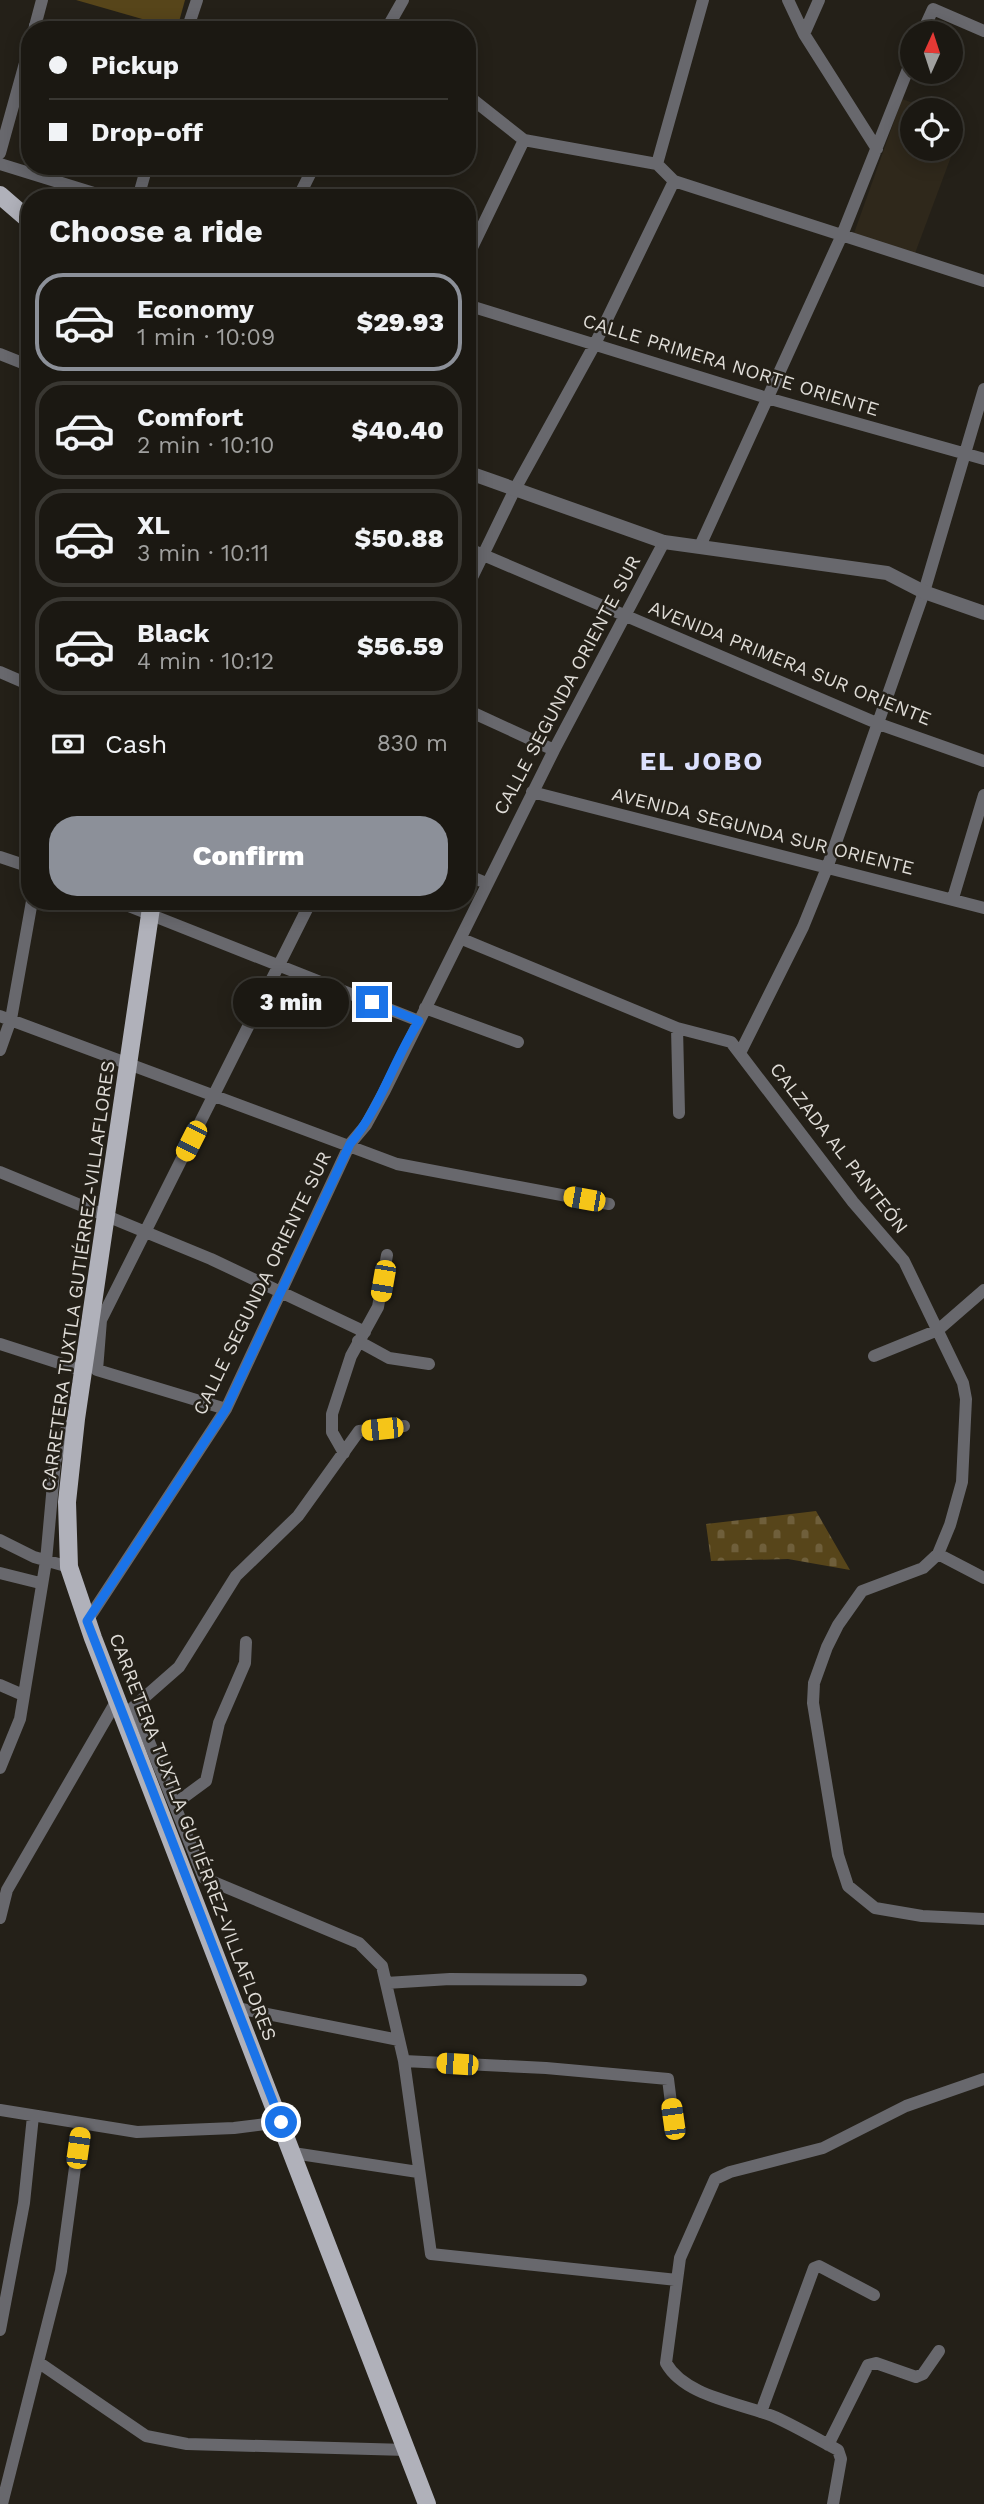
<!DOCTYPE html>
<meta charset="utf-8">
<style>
:root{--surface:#1b1812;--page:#282520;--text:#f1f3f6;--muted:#a0a09f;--line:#393732;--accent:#8c9099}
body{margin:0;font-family:"Work Sans",sans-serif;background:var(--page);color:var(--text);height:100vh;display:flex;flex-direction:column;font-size:26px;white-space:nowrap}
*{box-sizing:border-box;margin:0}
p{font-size:23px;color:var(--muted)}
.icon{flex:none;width:38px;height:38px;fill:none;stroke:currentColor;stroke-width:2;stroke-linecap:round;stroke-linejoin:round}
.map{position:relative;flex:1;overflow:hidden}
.details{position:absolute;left:21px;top:189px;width:455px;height:721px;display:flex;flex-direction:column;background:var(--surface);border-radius:28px;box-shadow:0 4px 18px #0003,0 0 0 2px var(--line)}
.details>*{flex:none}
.banner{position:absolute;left:21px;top:21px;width:455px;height:154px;border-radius:28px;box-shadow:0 4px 18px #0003,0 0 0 2px var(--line);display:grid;align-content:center;height:154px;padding:0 28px;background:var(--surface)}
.needle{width:46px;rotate:3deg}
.fabs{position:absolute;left:900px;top:21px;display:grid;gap:14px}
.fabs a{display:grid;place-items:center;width:63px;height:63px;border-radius:50%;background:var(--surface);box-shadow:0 4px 18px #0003,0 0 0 2px var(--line);font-size:35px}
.end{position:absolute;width:32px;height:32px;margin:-16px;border:9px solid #1a73e8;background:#fff;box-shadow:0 0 0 4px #fff}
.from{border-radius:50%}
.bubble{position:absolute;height:49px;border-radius:24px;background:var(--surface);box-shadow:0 4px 18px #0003,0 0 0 2px var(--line);font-size:23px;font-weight:800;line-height:49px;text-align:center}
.car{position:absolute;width:21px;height:42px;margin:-21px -10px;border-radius:9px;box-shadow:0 0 5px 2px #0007;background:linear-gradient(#f5c518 24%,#345 0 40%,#f5c518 0 76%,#345 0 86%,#f5c518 0)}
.banner b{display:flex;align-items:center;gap:24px;height:66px;font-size:26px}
.banner b+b{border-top:2px solid var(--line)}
.banner i{width:18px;height:18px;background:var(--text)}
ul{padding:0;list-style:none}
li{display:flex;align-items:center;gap:21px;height:98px;margin:0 14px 10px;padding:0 14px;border:4px solid var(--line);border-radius:28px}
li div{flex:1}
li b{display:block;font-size:26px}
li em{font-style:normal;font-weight:800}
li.current{border-color:var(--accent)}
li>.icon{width:63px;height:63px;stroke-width:1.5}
h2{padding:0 28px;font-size:32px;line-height:84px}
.pay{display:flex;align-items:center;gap:18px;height:77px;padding:0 28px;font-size:26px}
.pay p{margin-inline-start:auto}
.primary-button{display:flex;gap:14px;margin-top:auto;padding:14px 28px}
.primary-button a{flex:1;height:80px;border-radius:28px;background:var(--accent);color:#fff;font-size:28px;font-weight:800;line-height:80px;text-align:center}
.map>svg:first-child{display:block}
</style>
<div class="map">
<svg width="984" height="2504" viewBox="0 0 984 2504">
<defs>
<pattern id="cemetery-stones" width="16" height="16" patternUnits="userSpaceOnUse" patternTransform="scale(1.75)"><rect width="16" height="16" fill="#57451a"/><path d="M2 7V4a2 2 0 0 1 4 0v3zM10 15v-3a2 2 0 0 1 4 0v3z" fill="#6f5f3b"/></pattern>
</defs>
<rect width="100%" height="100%" fill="#242018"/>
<path fill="#2f281b" d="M902,99L933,110H912V149H950V117L964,122L914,256L853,236Z"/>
<path fill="#57451a" d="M76,0H185L177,29Z"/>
<path fill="url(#cemetery-stones)" d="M816,1511L850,1570L788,1559L711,1561L706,1524Z"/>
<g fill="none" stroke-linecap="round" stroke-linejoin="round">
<path stroke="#68686d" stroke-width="12" d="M788,0L804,34L877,149
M35,25L51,30
M34,30L42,0
M187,30L197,0
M386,30L403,0
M922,33L933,9L984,31
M804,34L819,0
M467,95L524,140L657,164L674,181L984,281
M0,153L30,45
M0,164L110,198
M657,164L703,0
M138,198L147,166
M298,198L314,166
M467,258L524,140
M467,305L767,398L984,459
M0,354L30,366
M700,546L842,235L912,59
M467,548L879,724L984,761
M467,588L515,489L595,344L674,181
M0,672L30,685
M467,710L554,750
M532,792L984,908
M0,857L30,867
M467,875L486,883
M953,898L984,795
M116,901L419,1021
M462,939L677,1028L731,1042L853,1202L904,1261L963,1383L966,1399L962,1482L950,1525L938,1554L923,1568L862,1591L838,1625L827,1647L814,1683L813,1703L838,1855L848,1886L875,1908L922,1916L984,1919
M425,1008L518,1042
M0,1016L397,1164L609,1204
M677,1028L679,1113
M0,1050L11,1019L32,901
M740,1053L803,927L827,868L924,592L984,389
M0,1172L211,1259L365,1332
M101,1320L97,1370L226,1409
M91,1323L101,1320L311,901
M358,1341L389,1358L429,1364
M0,1344L84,1371
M874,1356L938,1330L984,1290
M344,1453L332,1432V1414L351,1356L378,1307L387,1255
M0,1540L34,1557L69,1567
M938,1554L984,1578
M0,1573L40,1583
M87,1621L226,1409L350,1144L366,1125L384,1092L554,750L664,542
M0,1685L23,1695
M135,1707L204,1878L359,1943L382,1966L404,2061L431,2254L677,2280
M130,1710L179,1667L236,1576L298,1516L359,1431L404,1426
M0,1768L20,1719L46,1561L55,1462L63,1434L75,1419
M176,1803L206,1781L219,1723L245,1663L246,1642
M0,1918L7,1890L117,1700
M386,1983L450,1979L581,1980
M237,2008L399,2040
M404,2061L546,2068L668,2079L673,2119
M0,2110L137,2132L234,2128L281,2122
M293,2153L418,2172
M0,2330L24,2203L33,2116
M38,2362L146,2436L187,2444L407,2450
M761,2412L814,2268L819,2266L874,2295
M828,2445L868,2365L876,2363L916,2377L923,2374L939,2351
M2,2504L61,2271L81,2123
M833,2504L841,2459L838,2450C817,2439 797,2427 775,2417C742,2403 685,2397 666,2363L680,2258L715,2179L730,2172L823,2148L906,2106L984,2079"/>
<path stroke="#68686d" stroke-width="14" d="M467,472L664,542L887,573L924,592L984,613"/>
<path stroke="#b0b1ba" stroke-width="18" d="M0,195L30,221
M152,901L76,1419L67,1502L69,1567L93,1638L427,2504"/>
</g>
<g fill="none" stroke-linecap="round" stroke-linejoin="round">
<path stroke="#1a73e8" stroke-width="9" d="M281,2122L87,1621L226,1409L350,1144C381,1107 393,1061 419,1021L372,1002"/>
</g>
<g text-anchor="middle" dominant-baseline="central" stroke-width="5" stroke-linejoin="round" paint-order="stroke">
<g font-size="19" fill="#dfdcd7" stroke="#242018">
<text transform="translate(731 365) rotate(17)">CALLE PRIMERA NORTE ORIENTE</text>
<text transform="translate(790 663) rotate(22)">AVENIDA PRIMERA SUR ORIENTE</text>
<text transform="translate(567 685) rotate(-62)">CALLE SEGUNDA ORIENTE SUR</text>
<text transform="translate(763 831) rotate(14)">AVENIDA SEGUNDA SUR ORIENTE</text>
<text transform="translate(839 1148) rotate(52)">CALZADA AL PANTEÓN</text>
<text transform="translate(78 1276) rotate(-82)">CARRETERA TUXTLA GUTIÉRREZ-VILLAFLORES</text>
<text transform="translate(262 1283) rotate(-64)">CALLE SEGUNDA ORIENTE SUR</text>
<text transform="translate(193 1837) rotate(69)">CARRETERA TUXTLA GUTIÉRREZ-VILLAFLORES</text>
</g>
<g font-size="26" font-weight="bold" letter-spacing="2" fill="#dce0fd" stroke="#242018">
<text x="702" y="761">EL JOBO</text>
</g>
</g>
</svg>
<div class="fabs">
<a><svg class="needle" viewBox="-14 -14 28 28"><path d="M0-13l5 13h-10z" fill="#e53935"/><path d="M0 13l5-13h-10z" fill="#a0a09f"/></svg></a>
<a><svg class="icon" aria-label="locate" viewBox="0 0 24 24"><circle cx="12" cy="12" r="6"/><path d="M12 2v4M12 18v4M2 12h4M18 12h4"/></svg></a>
</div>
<i class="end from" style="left:281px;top:2122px"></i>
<i class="end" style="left:372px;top:1002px"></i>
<div class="bubble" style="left:233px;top:978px;width:116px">3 min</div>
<i class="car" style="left:191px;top:1141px;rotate:207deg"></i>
<i class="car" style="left:584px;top:1199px;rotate:280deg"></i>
<i class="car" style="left:383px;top:1281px;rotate:190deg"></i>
<i class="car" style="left:382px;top:1429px;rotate:264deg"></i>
<i class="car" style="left:457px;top:2064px;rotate:274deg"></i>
<i class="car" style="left:673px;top:2119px;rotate:352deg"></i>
<i class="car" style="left:78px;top:2148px;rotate:8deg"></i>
<div class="banner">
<b><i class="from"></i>Pickup</b>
<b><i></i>Drop-off</b>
</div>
<section class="details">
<h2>Choose a ride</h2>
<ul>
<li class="current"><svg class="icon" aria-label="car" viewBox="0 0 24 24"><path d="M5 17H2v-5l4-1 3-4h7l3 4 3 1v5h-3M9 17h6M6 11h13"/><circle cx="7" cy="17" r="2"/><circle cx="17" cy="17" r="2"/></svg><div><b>Economy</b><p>1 min · 10:09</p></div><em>$29.93</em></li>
<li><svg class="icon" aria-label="car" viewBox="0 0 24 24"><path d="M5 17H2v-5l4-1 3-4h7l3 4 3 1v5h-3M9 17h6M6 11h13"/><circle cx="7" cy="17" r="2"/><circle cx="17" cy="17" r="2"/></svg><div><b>Comfort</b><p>2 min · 10:10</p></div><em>$40.40</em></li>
<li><svg class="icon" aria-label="car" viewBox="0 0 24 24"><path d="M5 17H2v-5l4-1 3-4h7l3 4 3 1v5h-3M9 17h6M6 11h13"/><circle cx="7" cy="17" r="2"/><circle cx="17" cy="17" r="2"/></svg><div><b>XL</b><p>3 min · 10:11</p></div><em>$50.88</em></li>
<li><svg class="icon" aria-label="car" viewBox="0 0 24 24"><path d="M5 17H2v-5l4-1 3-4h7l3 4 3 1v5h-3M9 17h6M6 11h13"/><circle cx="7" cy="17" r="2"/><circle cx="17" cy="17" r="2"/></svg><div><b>Black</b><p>4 min · 10:12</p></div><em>$56.59</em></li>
</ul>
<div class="pay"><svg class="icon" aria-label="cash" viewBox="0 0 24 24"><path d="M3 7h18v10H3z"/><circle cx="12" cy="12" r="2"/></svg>Cash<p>830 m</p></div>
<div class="primary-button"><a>Confirm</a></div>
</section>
</div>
